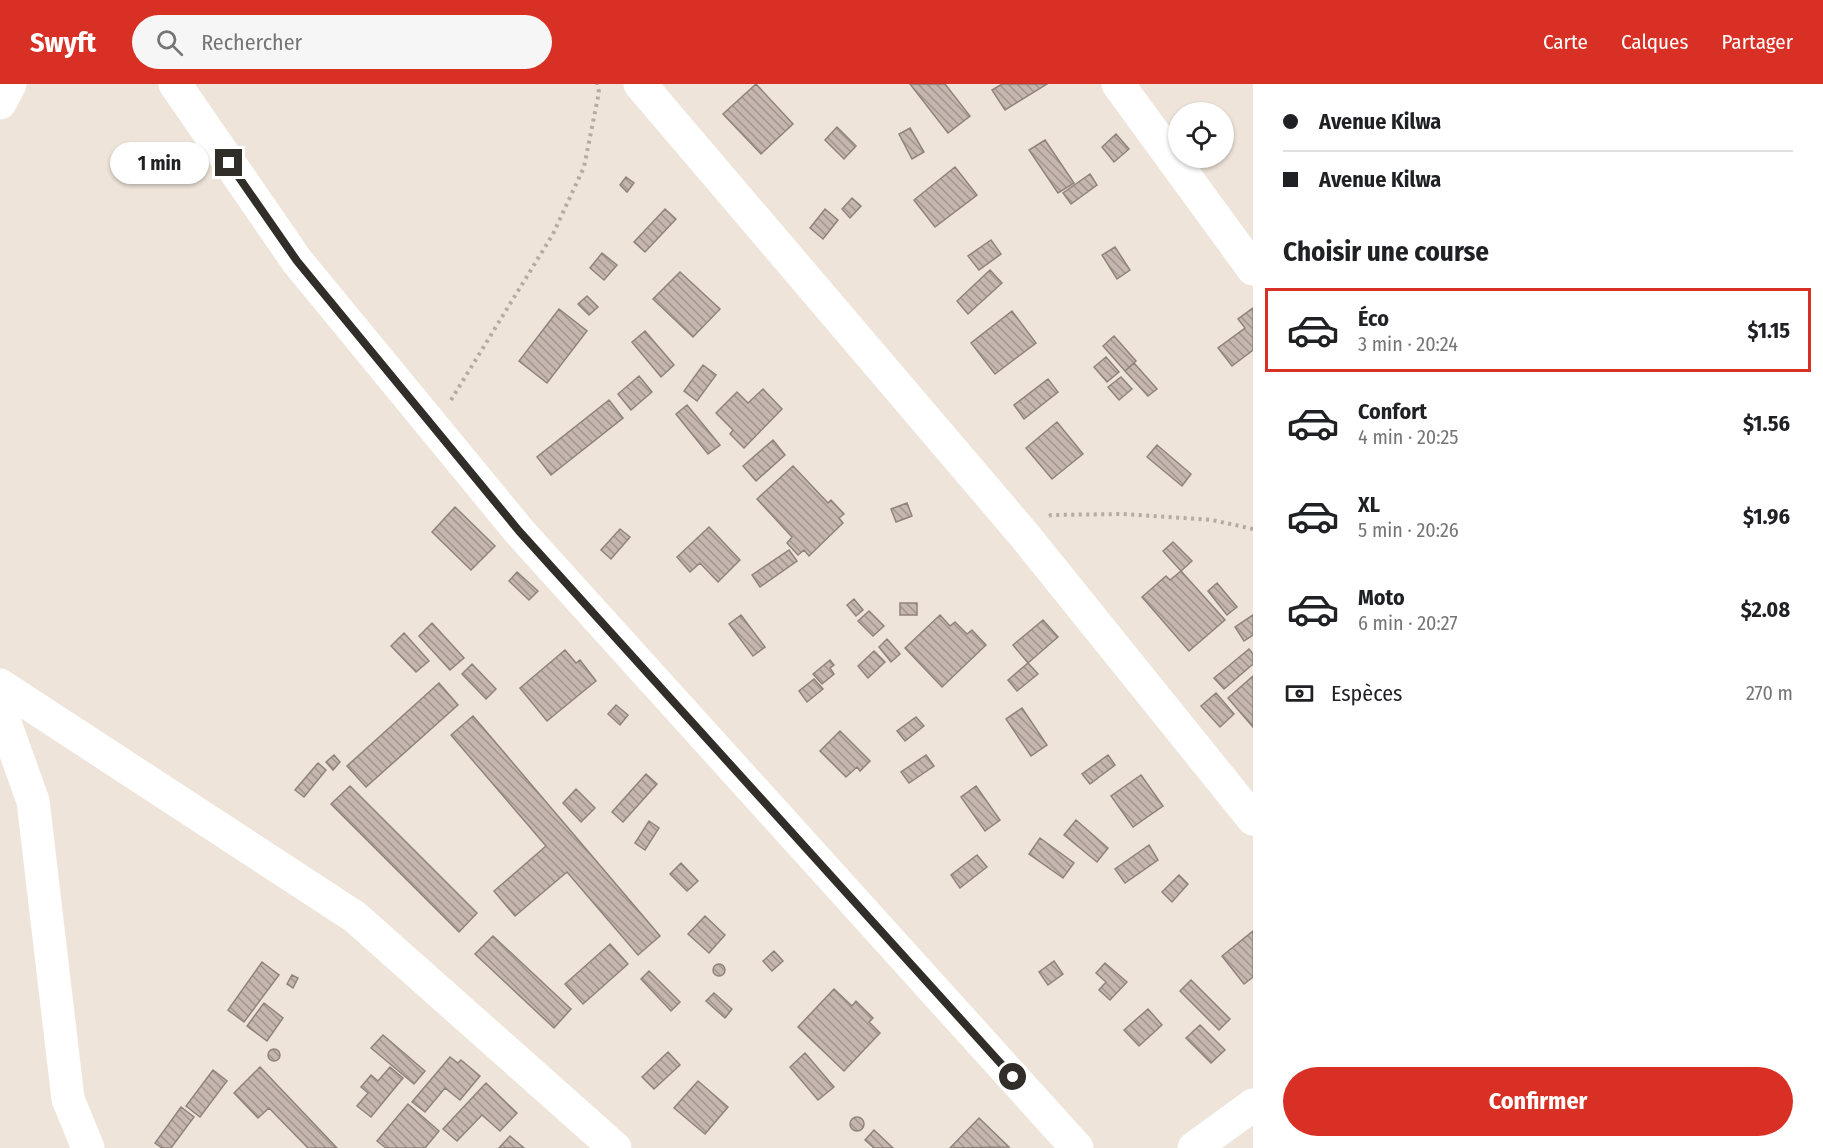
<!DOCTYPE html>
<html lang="fr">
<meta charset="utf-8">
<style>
:root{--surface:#fff;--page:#f6f6f6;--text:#202124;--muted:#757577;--line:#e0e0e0;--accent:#d93025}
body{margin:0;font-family:"Fira Sans Condensed",sans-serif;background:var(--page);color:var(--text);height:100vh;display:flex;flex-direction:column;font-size:22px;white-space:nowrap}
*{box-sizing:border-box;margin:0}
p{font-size:20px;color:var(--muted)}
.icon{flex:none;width:33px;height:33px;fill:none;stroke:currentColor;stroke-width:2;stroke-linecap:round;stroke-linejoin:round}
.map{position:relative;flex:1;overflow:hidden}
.sheet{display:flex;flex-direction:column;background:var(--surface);width:570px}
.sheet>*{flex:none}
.banner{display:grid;align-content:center;height:132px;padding:0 30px;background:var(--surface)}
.fabs{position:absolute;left:1168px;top:18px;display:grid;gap:12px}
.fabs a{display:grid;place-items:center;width:66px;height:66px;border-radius:50%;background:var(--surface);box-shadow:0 2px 4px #0004;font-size:30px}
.end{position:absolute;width:27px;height:27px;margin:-14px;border:8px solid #312d29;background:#fff;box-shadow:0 0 0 3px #fff}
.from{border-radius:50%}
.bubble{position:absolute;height:42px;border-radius:21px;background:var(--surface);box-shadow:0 2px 4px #0004;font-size:20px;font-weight:700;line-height:42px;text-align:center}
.banner b{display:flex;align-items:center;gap:21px;height:57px;font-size:22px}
.banner b+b{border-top:2px solid var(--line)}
.banner i{width:15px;height:15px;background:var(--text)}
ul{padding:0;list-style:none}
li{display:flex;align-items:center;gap:18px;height:84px;margin:0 12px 9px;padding:0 18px;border:3px solid transparent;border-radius:0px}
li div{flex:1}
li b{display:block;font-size:22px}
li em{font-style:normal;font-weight:700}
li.selected{border-color:var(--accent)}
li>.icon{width:54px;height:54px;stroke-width:1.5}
h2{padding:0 30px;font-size:27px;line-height:72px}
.pay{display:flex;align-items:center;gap:15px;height:66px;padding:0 30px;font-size:22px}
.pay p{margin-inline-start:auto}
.primary-button{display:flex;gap:12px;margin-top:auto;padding:12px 30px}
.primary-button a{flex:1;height:69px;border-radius:36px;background:var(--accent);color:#fff;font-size:24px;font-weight:700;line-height:69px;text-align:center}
header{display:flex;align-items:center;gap:36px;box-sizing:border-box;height:84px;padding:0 30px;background:var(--accent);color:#fff}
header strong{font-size:28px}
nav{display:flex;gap:33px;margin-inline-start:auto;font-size:21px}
.search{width:420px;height:54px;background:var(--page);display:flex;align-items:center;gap:15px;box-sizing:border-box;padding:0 21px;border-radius:33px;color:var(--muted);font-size:22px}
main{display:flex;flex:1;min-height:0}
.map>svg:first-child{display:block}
</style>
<header>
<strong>Swyft</strong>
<div class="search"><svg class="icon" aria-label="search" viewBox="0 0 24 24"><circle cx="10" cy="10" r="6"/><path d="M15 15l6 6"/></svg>Rechercher</div>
<nav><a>Carte</a><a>Calques</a><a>Partager</a></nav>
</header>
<main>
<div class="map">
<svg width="1253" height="1064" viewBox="0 0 1253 1064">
<defs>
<pattern id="building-back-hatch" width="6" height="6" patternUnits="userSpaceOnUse" patternTransform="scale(1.5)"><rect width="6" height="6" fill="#c5b7b0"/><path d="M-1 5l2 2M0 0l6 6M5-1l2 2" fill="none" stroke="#a1958f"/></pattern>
</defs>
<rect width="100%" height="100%" fill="#eee4d9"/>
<path fill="url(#building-back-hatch)" stroke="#90837c" stroke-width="1.5" d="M756,0L793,40L761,70L723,30Z
M910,0H945L970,32L948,49Z
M1002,0H1047L1005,26L992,6Z
M837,43L856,62L844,75L825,56Z
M910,44L924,68L912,75L899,50Z
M1116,50L1129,65L1114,78L1102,63Z
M1045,56L1074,99L1058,109L1029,66Z
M955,83L977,111L935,143L914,116Z
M1090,90L1097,101L1071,120L1063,109Z
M626,93L634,99L627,108L620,101Z
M852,114L861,122L850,134L842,125Z
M665,125L676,135L645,168L634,158Z
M825,125L838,136L823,155L810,144Z
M991,156L1001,170L979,186L968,172Z
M1115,163L1130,186L1117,195L1102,171Z
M602,169L617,181L604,196L590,184Z
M990,186L1002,199L968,230L957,217Z
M680,188L720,225L693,253L653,215Z
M587,212L598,223L589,231L578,220Z
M1253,224V266L1232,282L1218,264L1245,244L1238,235Z
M559,225L587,247L547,299L519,277Z
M1012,227L1036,259L995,290L971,259Z
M645,247L674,281L661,293L632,258Z
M1114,252L1136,277L1125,287L1103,262Z
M1106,273L1119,288L1107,298L1094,283Z
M1134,279L1157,305L1148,312L1125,287Z
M703,281L716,291L697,317L684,307Z
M639,292L652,308L631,326L618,310Z
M1121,293L1132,305L1119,316L1108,303Z
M1048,295L1058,308L1024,335L1014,321Z
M763,305L782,325L744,364L730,350L733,346L716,329L737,308L748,319Z
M609,316L623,334L551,391L537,373Z
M687,321L720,361L708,370L676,330Z
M1057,338L1083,370L1052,395L1026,364Z
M773,356L785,371L756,397L743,382Z
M1157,361L1191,390L1182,402L1147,373Z
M793,382L828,419L831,416L844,430L839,434L843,439L809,472L804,466L798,471L787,459L792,453L757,415Z
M907,419L912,432L896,438L891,425Z
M455,423L495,462L471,486L432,448Z
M709,443L740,476L718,498L700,479L690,488L677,473Z
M620,445L630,453L611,475L601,466Z
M1173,458L1192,477L1181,487L1163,467Z
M789,466L797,477L760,503L752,491Z
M1181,487L1225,536L1189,567L1142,513L1166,492L1170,496Z
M517,488L538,507L529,516L509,497Z
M1217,499L1237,523L1227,531L1208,507Z
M854,515L863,526L856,532L847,521Z
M900,519H917V531H900Z
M869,527L884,542L873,552L858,537Z
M741,531L765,563L753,572L729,540Z
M940,531L950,542L955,538L967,550L972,546L986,561L942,603L905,564Z
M1253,531V551L1244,557L1235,543Z
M1043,536L1058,553L1028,579L1013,561Z
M432,539L464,574L450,586L419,552Z
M404,549L429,577L416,588L391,562Z
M887,555L900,570L891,578L879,563Z
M1249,565L1253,570V580L1224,605L1214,594Z
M565,566L576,579L580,576L596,597L547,637L520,604Z
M874,567L885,578L868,594L858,582Z
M830,576L834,581L830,584L834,590L822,600L813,590Z
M1028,579L1038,590L1017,607L1008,596Z
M472,580L496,605L486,615L462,590Z
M1253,592V643L1228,614Z
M814,595L823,605L807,618L799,607Z
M439,599L458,621L366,703L347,682Z
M1216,609L1234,630L1220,643L1201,622Z
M616,621L628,631L620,641L608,630Z
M1022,624L1047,661L1031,672L1006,635Z
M473,632L660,852L638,871L567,788L515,832L494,807L546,762L451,651Z
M916,633L924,642L905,657L897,647Z
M840,647L870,677L860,687L857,683L846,693L820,667Z
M334,671L340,678L333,686L326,678Z
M926,671L934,682L909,699L901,688Z
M1108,671L1115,681L1090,700L1082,690Z
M318,679L326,686L304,713L295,706Z
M646,690L657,700L623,738L612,728Z
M1141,691L1163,722L1133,743L1111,712Z
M350,702L477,829L459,848L331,720Z
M976,702L1000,736L985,747L961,713Z
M576,705L595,724L581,738L563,719Z
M1076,736L1108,764L1097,778L1064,751Z
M649,737L659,744L645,766L635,759Z
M1040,754L1074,779L1063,794L1029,770Z
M1149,761L1158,776L1125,799L1115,785Z
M977,771L987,783L960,804L951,791Z
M681,779L698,797L687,807L670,790Z
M1179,791L1188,800L1172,818L1162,808Z
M705,832L725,851L709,869L688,850Z
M1253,847V893L1244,900L1222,872Z
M493,852L571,925L554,944L475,870Z
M610,860L628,880L583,920L565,900Z
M774,867L783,877L772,887L763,877Z
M1054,877L1063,890L1048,901L1039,888Z
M262,878L279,891L244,938L228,926Z
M1105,879L1127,898L1110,916L1099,906L1106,898L1096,889Z
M713 886a6 6 0 1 1 12 0a6 6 0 1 1-12 0Z
M649,887L680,918L671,927L641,895Z
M292,891L298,894L293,904L287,900Z
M1191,896L1230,935L1219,946L1180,907Z
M834,905L852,922L856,917L873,934L869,938L880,949L844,987L798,943Z
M714,909L732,925L725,934L706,917Z
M264,919L283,934L267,957L247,942Z
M1148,925L1162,941L1139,962L1124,946Z
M1200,941L1225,966L1211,979L1186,954Z
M383,951L425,987L414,1000L371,964Z
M268 971a6 6 0 1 1 12 0a6 6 0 1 1-12 0Z
M668,968L680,981L654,1005L642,993Z
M805,969L834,1003L818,1016L790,983Z
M450,973L458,979L461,976L480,992L460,1016L445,1004L425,1028L412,1018Z
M260,983L337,1064H308L269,1024L258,1034L234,1009Z
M390,983L403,994L371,1033L357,1022L368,1009L361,1003L371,991L378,997Z
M213,986L227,997L200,1033L186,1022Z
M698,997L728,1023L705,1050L674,1024Z
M486,999L517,1029L500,1047L482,1031L457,1057L443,1045Z
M408,1020L439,1047L425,1064H386L377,1057Z
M181,1023L194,1033L171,1064H162L155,1059Z
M850 1040a7 7 0 1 1 14 0a7 7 0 1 1-14 0Z
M979,1034L1009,1063L950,1064Z
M874,1046L893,1064H874L865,1056Z
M510,1052L524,1064H499Z"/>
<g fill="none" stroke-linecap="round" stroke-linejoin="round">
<path stroke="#b4aca3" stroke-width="4" stroke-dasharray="3 4.5" stroke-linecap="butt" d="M451,316L553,150L584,83L599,8L597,0
M1049,432L1051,431L1123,430L1212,436L1253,445"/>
<path stroke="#fff" stroke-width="33" d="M175,0L297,177L519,447L1077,1064
M640,0L1025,452L1253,735
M1118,0L1253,185
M0,19L10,0
M0,601L355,833L615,1064
M0,625L33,717L68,1015L88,1064
M1194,1064L1253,1021"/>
</g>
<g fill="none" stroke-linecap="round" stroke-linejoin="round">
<path stroke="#312d29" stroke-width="8" d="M229,79L297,177L519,447L1013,993"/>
</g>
</svg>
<div class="fabs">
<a><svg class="icon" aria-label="locate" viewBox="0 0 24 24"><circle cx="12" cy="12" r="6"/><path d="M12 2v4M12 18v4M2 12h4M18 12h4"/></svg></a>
</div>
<i class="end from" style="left:1013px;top:993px"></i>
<i class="end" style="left:229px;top:79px"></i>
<div class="bubble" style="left:110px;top:58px;width:99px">1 min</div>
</div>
<section class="sheet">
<div class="banner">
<b><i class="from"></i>Avenue Kilwa</b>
<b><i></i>Avenue Kilwa</b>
</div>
<h2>Choisir une course</h2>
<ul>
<li class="selected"><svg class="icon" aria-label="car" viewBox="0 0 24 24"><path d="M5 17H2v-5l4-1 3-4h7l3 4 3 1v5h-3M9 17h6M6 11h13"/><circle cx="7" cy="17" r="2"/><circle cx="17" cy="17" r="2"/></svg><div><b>Éco</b><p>3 min · 20:24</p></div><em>$1.15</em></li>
<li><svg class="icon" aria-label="car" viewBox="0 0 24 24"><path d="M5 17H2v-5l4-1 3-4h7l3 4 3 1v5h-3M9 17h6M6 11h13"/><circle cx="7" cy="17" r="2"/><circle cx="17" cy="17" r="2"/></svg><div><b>Confort</b><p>4 min · 20:25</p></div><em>$1.56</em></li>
<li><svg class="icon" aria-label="car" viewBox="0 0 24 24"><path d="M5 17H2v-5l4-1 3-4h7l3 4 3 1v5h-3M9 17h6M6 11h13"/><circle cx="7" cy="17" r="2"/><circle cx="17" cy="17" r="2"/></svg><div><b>XL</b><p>5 min · 20:26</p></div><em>$1.96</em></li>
<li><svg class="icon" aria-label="car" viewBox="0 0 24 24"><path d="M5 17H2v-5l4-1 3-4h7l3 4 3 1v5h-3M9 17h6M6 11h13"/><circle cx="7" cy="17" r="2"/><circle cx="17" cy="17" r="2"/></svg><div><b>Moto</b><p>6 min · 20:27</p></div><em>$2.08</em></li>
</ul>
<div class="pay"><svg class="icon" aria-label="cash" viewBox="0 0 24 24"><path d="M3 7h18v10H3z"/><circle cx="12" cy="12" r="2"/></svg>Espèces<p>270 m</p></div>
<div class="primary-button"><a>Confirmer</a></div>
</section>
</main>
